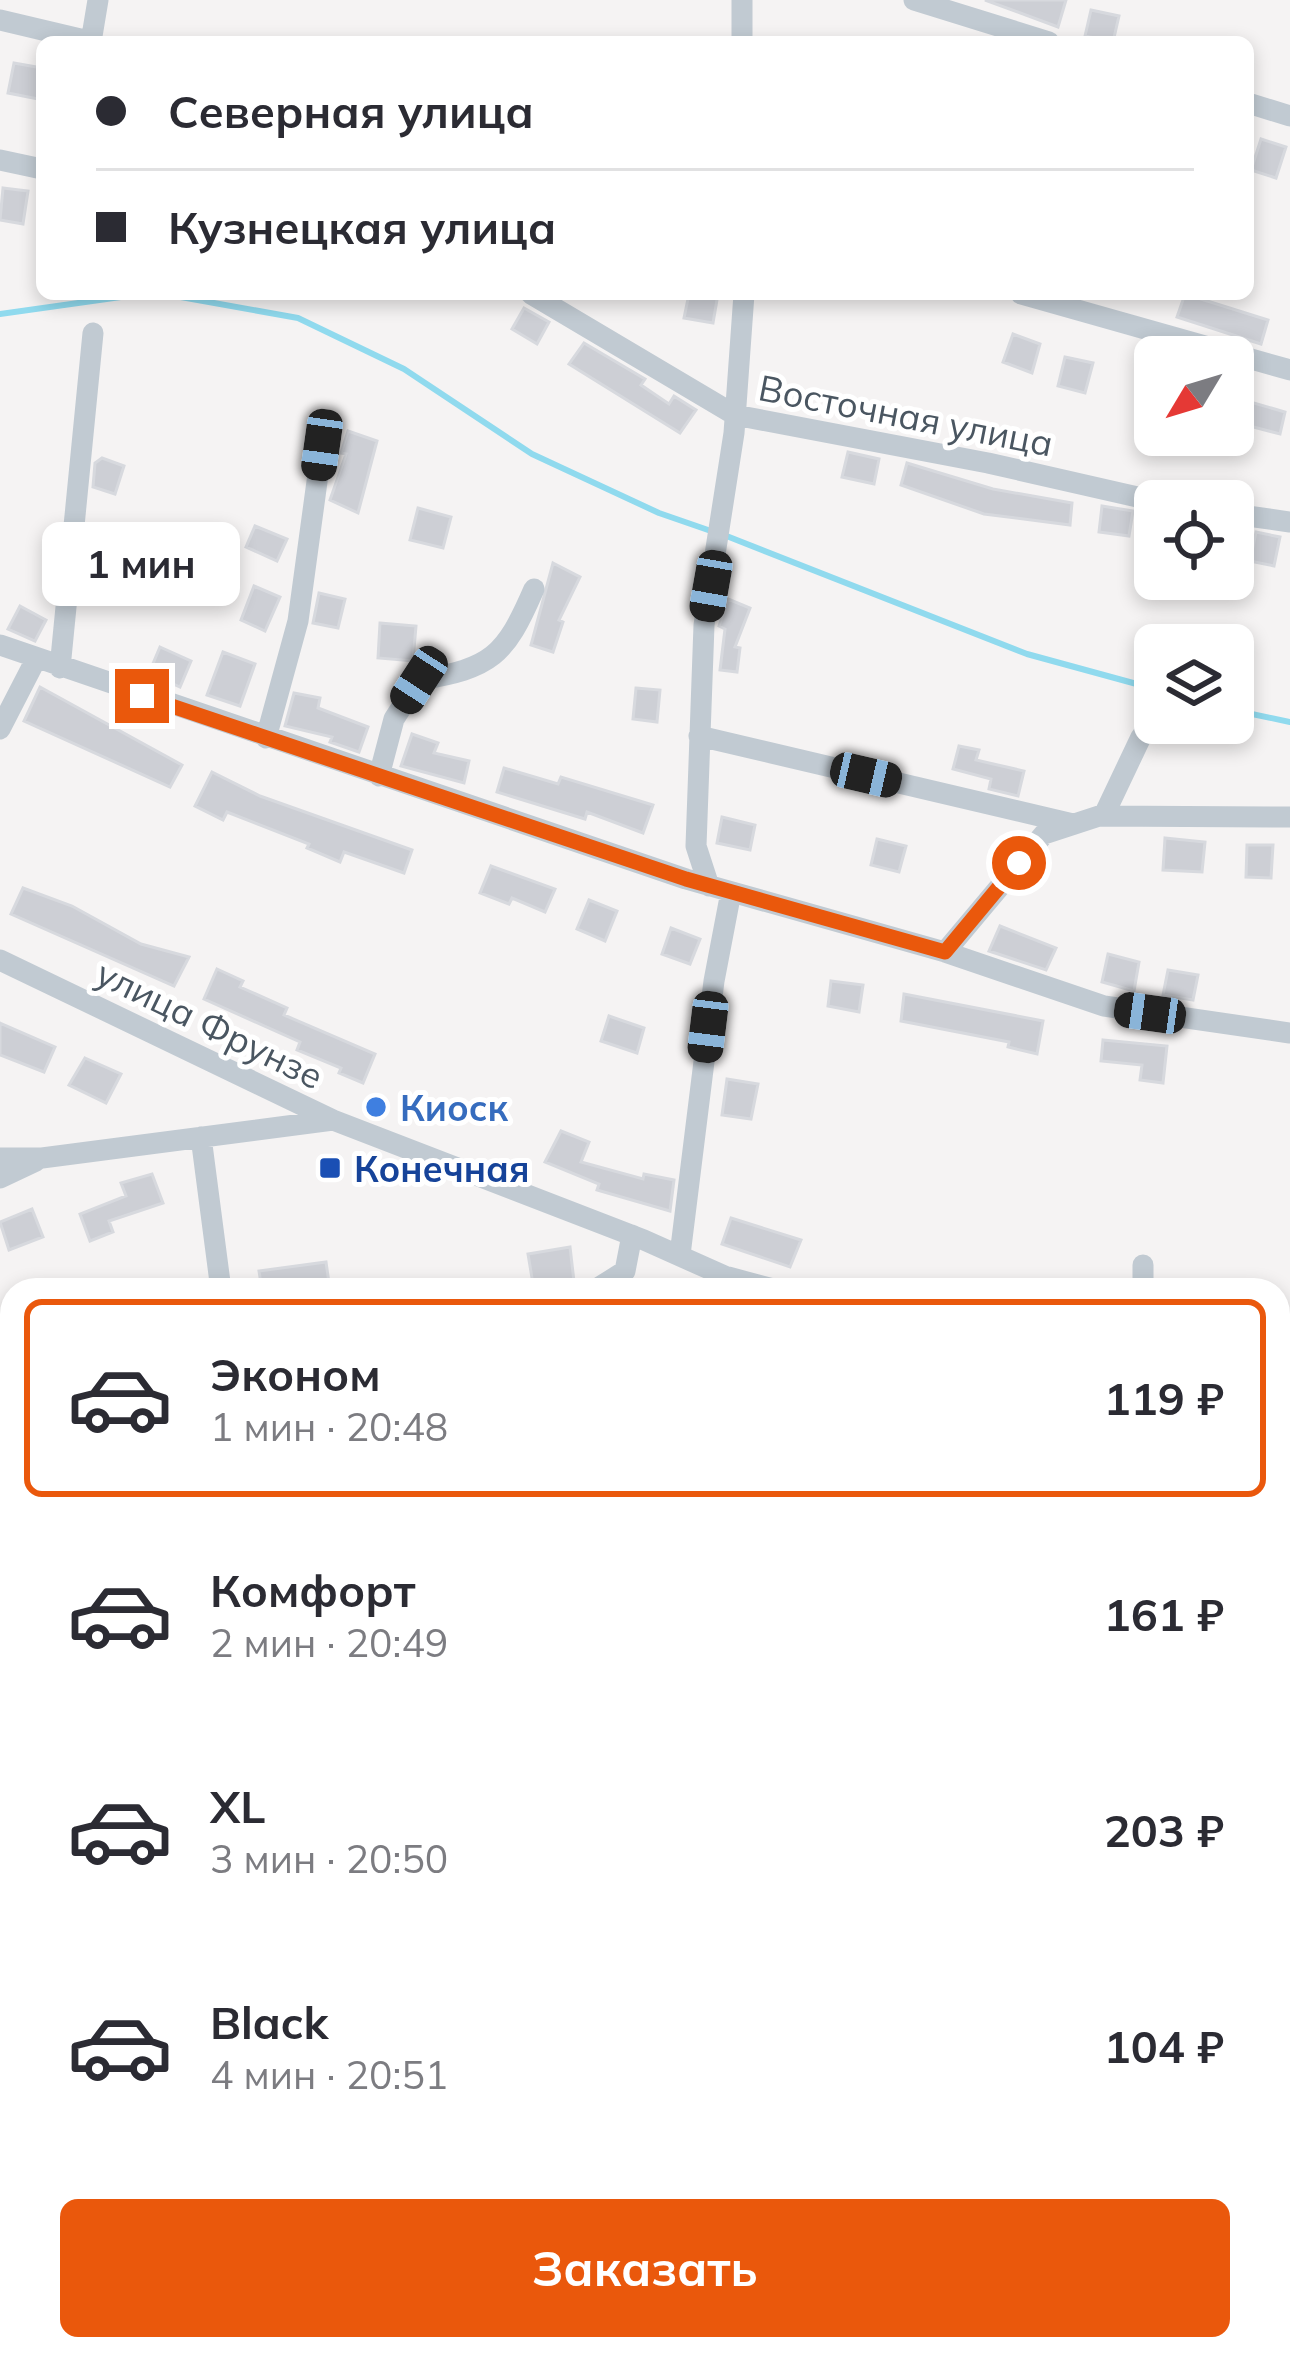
<!DOCTYPE html>
<html lang="ru">
<meta charset="utf-8">
<style>
:root{--surface:#fff;--page:#f7f7f7;--text:#2b2b33;--muted:#7c7c81;--line:#e1e1e2;--accent:#ea580c}
body{margin:0;font-family:Mulish,sans-serif;background:var(--page);color:var(--text);height:100vh;display:flex;flex-direction:column;font-size:45px;white-space:nowrap}
*{box-sizing:border-box;margin:0}
p{font-size:39px;color:var(--muted)}
.icon{flex:none;width:66px;height:66px;fill:none;stroke:currentColor;stroke-width:2;stroke-linecap:round;stroke-linejoin:round}
.map{position:relative;flex:1;overflow:hidden}
.panel{position:absolute;left:0px;top:1278px;width:1290px;height:1083px;display:flex;flex-direction:column;background:var(--surface);border-radius:36px 36px 0 0;box-shadow:0 6px 18px #0003}
.panel>*{flex:none}
.guide{position:absolute;left:36px;top:36px;width:1218px;height:264px;border-radius:18px;box-shadow:0 6px 18px #0003;display:grid;align-content:center;height:264px;padding:0 60px;background:var(--surface)}
.needle{width:78px;rotate:232deg}
.fabs{position:absolute;left:1134px;top:336px;display:grid;gap:24px}
.fabs a{display:grid;place-items:center;width:120px;height:120px;border-radius:18px;background:var(--surface);box-shadow:0 6px 18px #0003;font-size:60px}
.end{position:absolute;width:54px;height:54px;margin:-27px;border:15px solid #ea580c;background:#fff;box-shadow:0 0 0 6px #fff}
.from{border-radius:50%}
.bubble{position:absolute;height:84px;border-radius:18px;background:var(--surface);box-shadow:0 6px 18px #0003;font-size:39px;font-weight:700;line-height:84px;text-align:center}
.car{position:absolute;width:36px;height:72px;margin:-36px -18px;border-radius:15px;box-shadow:0 0 9px 3px #0007;background:linear-gradient(#222 24%,#8ab4d8 0 40%,#222 0 76%,#8ab4d8 0 86%,#222 0)}
.guide b{display:flex;align-items:center;gap:42px;height:114px;font-size:45px}
.guide b+b{border-top:3px solid var(--line)}
.guide i{width:30px;height:30px;background:var(--text)}
ul{padding:21px 0 0;list-style:none}
li{display:flex;align-items:center;gap:36px;height:198px;margin:0 24px 18px;padding:0 36px;border:6px solid transparent;border-radius:18px}
li div{flex:1}
li b{display:block;font-size:45px}
li em{font-style:normal;font-weight:700}
li.active{border-color:var(--accent)}
li>.icon{width:108px;height:108px;stroke-width:1.5}
.primary-button{display:flex;gap:24px;margin-top:auto;padding:24px 60px}
.primary-button a{flex:1;height:138px;border-radius:18px;background:var(--accent);color:#fff;font-size:48px;font-weight:700;line-height:138px;text-align:center}
.map>svg:first-child{display:block}
</style>
<div class="map">
<svg width="1290" height="2359" viewBox="0 0 1290 2359">
<rect width="100%" height="100%" fill="#f5f3f3"/>
<g fill="none" stroke-linecap="round" stroke-linejoin="round">
<path stroke="#90daee" stroke-width="6" d="M164,294L298,318L404,369L532,454L659,513L711,531
M0,314L142,294
M724,535L1027,654L1155,689
M1233,710L1290,722"/>
<path stroke="#90daee" stroke-width="33" d="M900,2359H947"/>
</g>
<path fill="#cdcfd5" stroke="#d7d9de" stroke-width="3" d="M985,0H1066L1058,27Z
M1091,10L1119,16L1113,42L1085,36Z
M14,63L42,68L38,99L8,93Z
M1261,139L1286,147L1276,178L1251,170Z
M3,188L28,191L23,224L0,220Z
M689,294H718L713,323L684,318Z
M1185,294L1268,320L1261,344L1177,317Z
M524,308L549,322L537,344L512,329Z
M1013,334L1040,344L1032,373L1003,362Z
M584,343L645,379L641,385L669,404L674,396L696,410L680,433L569,364Z
M1065,357L1093,363L1085,393L1058,386Z
M1233,397L1285,412L1280,434L1242,424L1233,441Z
M348,431L377,441L358,513L330,500L346,454L341,453Z
M848,452L879,459L874,484L842,477Z
M102,458L124,466L115,494L93,487L95,463Z
M907,463L993,489L1072,503L1070,525L984,514L901,485Z
M1102,506L1133,511L1129,536L1099,532Z
M418,508L451,517L443,548L410,540Z
M90,525L117,535L107,565L86,557Z
M255,526L287,539L277,561L246,547Z
M1256,532L1280,537L1274,566L1250,561Z
M553,563L580,577L559,620L563,622L553,652L531,645Z
M254,586L280,597L265,631L241,620Z
M319,593L345,599L338,628L313,623Z
M728,599L750,608L735,647L740,648L737,672L720,670L725,629L719,626Z
M20,606L46,620L35,641L8,629Z
M380,623L416,626L413,661L378,658Z
M160,647L191,661L180,687L149,673Z
M223,652L255,664L240,706L207,695Z
M40,687L182,765L170,787L24,721Z
M636,688L660,690L657,722L633,719Z
M294,693L320,698L318,708L368,727L359,752L330,742L332,737L285,726Z
M412,734L438,743L434,753L469,761L464,783L401,766Z
M959,746L979,750L976,760L1024,771L1018,796L989,789L991,779L953,769Z
M504,768L558,784L561,777L653,805L643,833L587,812L585,819L497,792Z
M212,772L260,796L412,850L404,873L344,852L340,862L307,848L309,844L227,812L223,820L195,806Z
M722,817L755,825L750,850L717,843Z
M1165,838L1205,842L1202,872L1163,870Z
M877,839L906,846L899,872L871,865Z
M1247,845H1273L1271,878L1246,877Z
M491,866L555,889L545,912L512,898L509,904L480,893Z
M23,888L72,906L141,944L189,957L174,986L11,914Z
M589,900L617,911L605,941L577,929Z
M1000,926L1056,948L1046,970L989,951Z
M671,928L700,939L690,964L662,954Z
M1108,954L1139,962L1134,991L1102,982Z
M217,969L243,981L240,987L287,1008L284,1015L375,1054L363,1083L339,1073L341,1068L297,1050L300,1042L204,999Z
M1168,970L1198,975L1193,1000L1163,995Z
M831,981L863,985L859,1012L828,1006Z
M904,994L1043,1021L1037,1054L1008,1047L1009,1042L901,1021Z
M609,1016L644,1028L637,1053L601,1041Z
M0,1023L55,1047L44,1072L0,1055Z
M1103,1040L1167,1046L1163,1083L1140,1080L1142,1065L1101,1061Z
M85,1058L121,1074L106,1103L69,1085Z
M727,1079L758,1084L751,1119L722,1115Z
M561,1131L589,1142L581,1162L643,1179L644,1174L674,1180L670,1211L597,1190L599,1184L545,1162Z
M152,1174L163,1203L109,1221L113,1232L90,1241L80,1214L126,1196L121,1183Z
M32,1209L43,1237L9,1250L0,1222Z
M731,1218L801,1240L790,1267L722,1244Z
M570,1247L575,1290H534L528,1254Z
M326,1262L330,1290H262L259,1271Z"/>
<g fill="none" stroke-linecap="round" stroke-linejoin="round">
<path stroke="#c1cad2" stroke-width="21" d="M742,0V42
M914,0L1049,42
M0,20L93,42
M91,42L98,0
M1248,103L1290,116
M0,160L42,169
M531,294L735,415L988,463L1155,501
M1021,294L1290,370
M1233,514L1290,522
M0,645L686,879L945,952L1104,1006L1290,1033
M60,668L93,333
M0,729L35,661
M699,736L1073,824
M266,738L298,621L322,445
M379,776L394,719L419,680C492,668 505,656 534,589
M1104,815L1141,737
M709,886L696,846L704,625L734,433L744,294
M945,952L1044,834L1099,816L1290,817
M0,960L333,1120L644,1240L727,1277L740,1290
M201,1137L221,1290
M0,1158H42L333,1120
M0,1178L36,1161
M680,1255L714,981L731,892
M1143,1265V1290
M728,1277L777,1290
M598,1288L625,1271L632,1235
M1278,1381H1290
M0,1460L12,1455
M0,1737L12,1733
M1278,1787L1290,1823
M1278,1976L1290,1974
M0,2012L12,2010
M0,2178L12,2176
M0,2304L7,2330
M204,2349V2359
M293,2359L340,2349"/>
</g>
<g fill="none" stroke-linecap="round" stroke-linejoin="round">
<path stroke="#ea580c" stroke-width="15" d="M142,696L686,879L945,952L1019,863"/>
</g>
<circle fill="#3f7fe0" stroke="#fff" stroke-width="4.5" cx="376" cy="1107" r="12"/>
<rect fill="#1a4fb4" stroke="#fff" stroke-width="4.5" x="318" y="1156" width="24" height="24" rx="6"/>
<g text-anchor="middle" dominant-baseline="central" stroke-width="10" stroke-linejoin="round" paint-order="stroke">
<g font-size="36" fill="#4a5661" stroke="#fff">
<text transform="translate(906 415) rotate(11)">Восточная улица</text>
<text transform="translate(210 1024) rotate(26)">улица Фрунзе</text>
</g>
<g font-size="36" font-weight="bold" fill="#366cbe" stroke="#fff" text-anchor="start">
<text x="400" y="1107">Киоск</text>
</g>
<g font-size="36" font-weight="bold" fill="#164399" stroke="#fff" text-anchor="start">
<text x="354" y="1168">Конечная</text>
</g>
</g>
</svg>
<div class="fabs">
<a><svg class="needle" viewBox="-14 -14 28 28"><path d="M0-13l5 13h-10z" fill="#e53935"/><path d="M0 13l5-13h-10z" fill="#7c7c81"/></svg></a>
<a><svg class="icon" aria-label="locate" viewBox="0 0 24 24"><circle cx="12" cy="12" r="6"/><path d="M12 2v4M12 18v4M2 12h4M18 12h4"/></svg></a>
<a><svg class="icon" aria-label="layers" viewBox="0 0 24 24"><path d="M12 4l9 5-9 5-9-5zM3 14l9 5 9-5"/></svg></a>
</div>
<i class="end from" style="left:1019px;top:863px"></i>
<i class="end" style="left:142px;top:696px"></i>
<div class="bubble" style="left:42px;top:522px;width:198px">1 мин</div>
<i class="car" style="left:322px;top:445px;rotate:188deg"></i>
<i class="car" style="left:711px;top:586px;rotate:190deg"></i>
<i class="car" style="left:419px;top:680px;rotate:213deg"></i>
<i class="car" style="left:866px;top:775px;rotate:103deg"></i>
<i class="car" style="left:1150px;top:1013px;rotate:278deg"></i>
<i class="car" style="left:708px;top:1027px;rotate:187deg"></i>
<div class="guide">
<b><i class="from"></i>Северная улица</b>
<b><i></i>Кузнецкая улица</b>
</div>
<section class="panel">
<ul>
<li class="active"><svg class="icon" aria-label="car" viewBox="0 0 24 24"><path d="M5 17H2v-5l4-1 3-4h7l3 4 3 1v5h-3M9 17h6M6 11h13"/><circle cx="7" cy="17" r="2"/><circle cx="17" cy="17" r="2"/></svg><div><b>Эконом</b><p>1 мин · 20:48</p></div><em>119 ₽</em></li>
<li><svg class="icon" aria-label="car" viewBox="0 0 24 24"><path d="M5 17H2v-5l4-1 3-4h7l3 4 3 1v5h-3M9 17h6M6 11h13"/><circle cx="7" cy="17" r="2"/><circle cx="17" cy="17" r="2"/></svg><div><b>Комфорт</b><p>2 мин · 20:49</p></div><em>161 ₽</em></li>
<li><svg class="icon" aria-label="car" viewBox="0 0 24 24"><path d="M5 17H2v-5l4-1 3-4h7l3 4 3 1v5h-3M9 17h6M6 11h13"/><circle cx="7" cy="17" r="2"/><circle cx="17" cy="17" r="2"/></svg><div><b>XL</b><p>3 мин · 20:50</p></div><em>203 ₽</em></li>
<li><svg class="icon" aria-label="car" viewBox="0 0 24 24"><path d="M5 17H2v-5l4-1 3-4h7l3 4 3 1v5h-3M9 17h6M6 11h13"/><circle cx="7" cy="17" r="2"/><circle cx="17" cy="17" r="2"/></svg><div><b>Black</b><p>4 мин · 20:51</p></div><em>104 ₽</em></li>
</ul>
<div class="primary-button"><a>Заказать</a></div>
</section>
</div>
